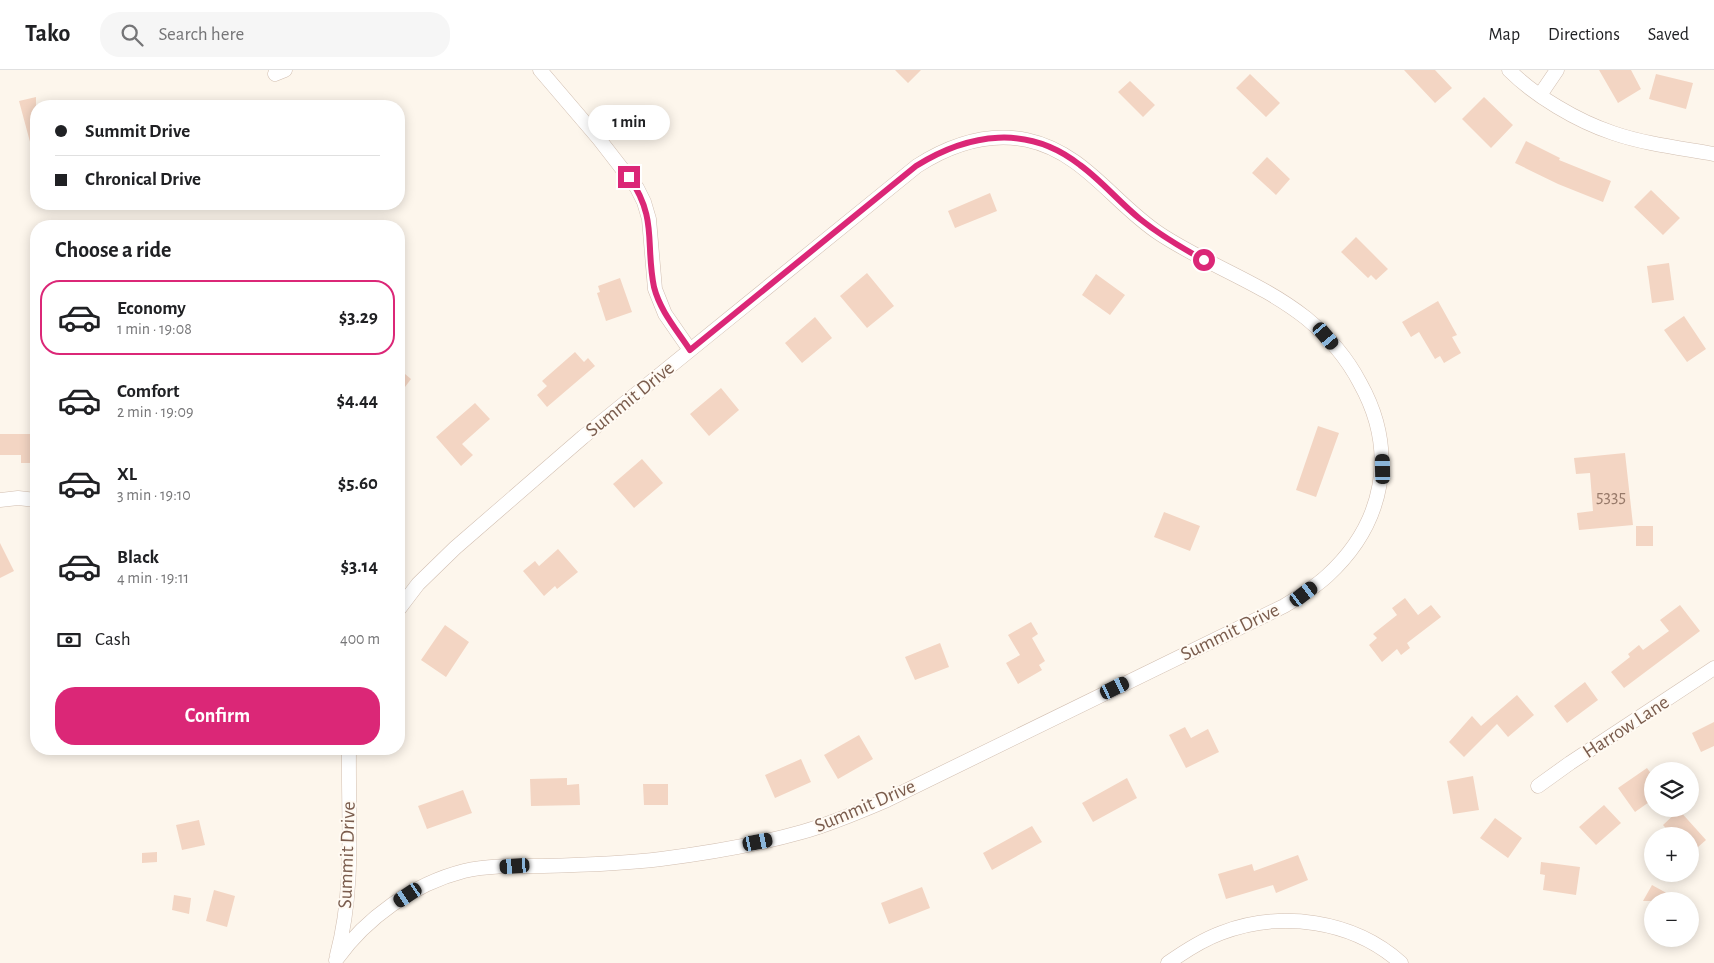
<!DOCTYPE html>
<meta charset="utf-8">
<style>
:root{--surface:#fff;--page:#f6f6f6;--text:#202124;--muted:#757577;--line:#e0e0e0;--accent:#db2777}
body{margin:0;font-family:"Alegreya Sans",sans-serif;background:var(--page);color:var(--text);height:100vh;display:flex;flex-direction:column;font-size:19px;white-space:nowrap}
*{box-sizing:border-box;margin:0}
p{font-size:16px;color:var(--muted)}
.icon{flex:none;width:28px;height:28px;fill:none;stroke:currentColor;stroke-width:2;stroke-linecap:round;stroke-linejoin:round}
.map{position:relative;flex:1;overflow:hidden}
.details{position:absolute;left:30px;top:150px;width:375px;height:535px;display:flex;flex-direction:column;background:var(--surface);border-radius:20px;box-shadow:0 2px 12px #0003}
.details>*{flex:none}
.hud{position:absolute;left:30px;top:30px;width:375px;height:110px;border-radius:20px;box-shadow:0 2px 12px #0003;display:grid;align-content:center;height:110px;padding:0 25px;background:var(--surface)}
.fabs{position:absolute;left:1644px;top:692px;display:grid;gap:10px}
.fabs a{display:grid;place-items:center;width:55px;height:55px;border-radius:50%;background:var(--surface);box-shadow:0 2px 12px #0003;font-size:25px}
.end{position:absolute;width:22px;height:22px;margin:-11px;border:6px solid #db2777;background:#fff;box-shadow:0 0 0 2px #fff}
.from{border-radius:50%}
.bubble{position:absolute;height:35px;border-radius:18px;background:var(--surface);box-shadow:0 2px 12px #0003;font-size:16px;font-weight:600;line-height:35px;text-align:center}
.car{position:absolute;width:15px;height:30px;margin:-15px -8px;border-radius:6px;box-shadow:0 0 4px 1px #0007;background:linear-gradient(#222 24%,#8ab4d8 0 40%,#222 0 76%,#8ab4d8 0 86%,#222 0)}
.hud b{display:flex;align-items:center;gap:18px;height:48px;font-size:19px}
.hud b+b{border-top:1px solid var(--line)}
.hud i{width:12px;height:12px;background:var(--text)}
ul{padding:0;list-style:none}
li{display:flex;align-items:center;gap:15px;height:75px;margin:0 10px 8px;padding:0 15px;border:2px solid transparent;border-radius:20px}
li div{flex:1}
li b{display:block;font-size:19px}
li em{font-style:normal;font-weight:600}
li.selected{border-color:var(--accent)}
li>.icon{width:45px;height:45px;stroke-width:1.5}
h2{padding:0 25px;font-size:22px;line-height:60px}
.pay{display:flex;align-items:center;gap:12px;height:55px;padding:0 25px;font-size:19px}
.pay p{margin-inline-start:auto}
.action{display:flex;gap:10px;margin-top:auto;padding:10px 25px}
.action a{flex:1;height:58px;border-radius:20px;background:var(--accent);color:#fff;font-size:20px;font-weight:600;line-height:58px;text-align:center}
header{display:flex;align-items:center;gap:30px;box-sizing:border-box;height:70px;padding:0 25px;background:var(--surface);border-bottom:1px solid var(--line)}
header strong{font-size:24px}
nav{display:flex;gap:28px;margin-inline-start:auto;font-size:18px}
.search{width:350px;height:45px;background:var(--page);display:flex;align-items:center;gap:12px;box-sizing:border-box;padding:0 18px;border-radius:20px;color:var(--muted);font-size:19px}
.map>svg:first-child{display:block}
</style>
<header>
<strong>Tako</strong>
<div class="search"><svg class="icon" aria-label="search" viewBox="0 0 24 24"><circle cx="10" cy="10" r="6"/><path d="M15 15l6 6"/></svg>Search here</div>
<nav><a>Map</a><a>Directions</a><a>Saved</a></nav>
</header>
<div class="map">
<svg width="1714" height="893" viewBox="0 0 1714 893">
<rect width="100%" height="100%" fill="#fdf6ec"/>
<path fill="#f3d5c3" d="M895,0H921L908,13Z
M1404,0H1435L1452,18L1435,33Z
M1599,0H1631L1641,19L1618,33Z
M1250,4L1280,33L1266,47L1236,18Z
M1656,4L1693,13L1686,39L1649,29Z
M1130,11L1155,35L1143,47L1118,22Z
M36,27V82L33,83L19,31Z
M1484,27L1513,55L1491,78L1462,49Z
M1526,71L1560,88L1559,90L1611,111L1603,132L1558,114L1515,93Z
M1267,87L1290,109L1276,125L1252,103Z
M1651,120L1680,148L1663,165L1634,137Z
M990,123L997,141L955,158L948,141Z
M1356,167L1388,199L1376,210L1371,205L1368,208L1341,182Z
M1669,193L1674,230L1652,233L1647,196Z
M867,203L894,236L867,258L840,226Z
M1096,204L1125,225L1110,245L1082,225Z
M620,208L632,242L606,251L597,223L600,222L598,216Z
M1438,231L1457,265L1452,267L1461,283L1444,293L1440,286L1435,289L1419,262L1411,267L1402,252Z
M1684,246L1706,279L1687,292L1664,260Z
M815,247L832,268L802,293L785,273Z
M575,282L584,292L588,288L595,296L547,337L537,325L547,316L542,311Z
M399,299L411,309L399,325Z
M721,318L739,340L709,366L690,344Z
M475,333L490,349L462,374L473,385L461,396L436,367Z
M1318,356L1339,363L1316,427L1296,420Z
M0,364H36V393H21V385H0Z
M1625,383L1633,455L1579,460L1577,443L1593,441L1590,403L1576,404L1574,388Z
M642,389L663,413L634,438L613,414Z
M1164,442L1200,456L1190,481L1154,467Z
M1636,456H1653V476H1636Z
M0,473L14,501L0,508Z
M558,479L578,502L557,519L555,516L544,526L523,501L535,491L539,496Z
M1405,528L1418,545L1431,535L1441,547L1407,573L1410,578L1401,585L1397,579L1382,592L1369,575L1377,568L1373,564L1397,545L1392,538Z
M1680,535L1700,561L1624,618L1611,602L1630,587L1628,584L1639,575L1643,580L1669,561L1660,550Z
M1031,552L1038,564L1032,568L1045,591L1039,595L1042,600L1018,614L1006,593L1020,585L1008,565Z
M445,555L469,572L446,607L421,590Z
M940,573L949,597L915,610L905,587Z
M1585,612L1598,630L1567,653L1554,636Z
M1517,625L1534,645L1508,667L1497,654L1464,687L1449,672L1472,646L1481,656Z
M1714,652V676L1701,682L1692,663Z
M1185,657L1191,668L1208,659L1219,682L1186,698L1169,665Z
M859,665L873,689L838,709L824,685Z
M801,689L811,712L775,728L765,705Z
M1647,698L1652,705V730L1635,742L1618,718Z
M1473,706L1479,740L1453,744L1447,711Z
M567,708V715L579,714L580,735L531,736L530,709Z
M1127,708L1137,728L1093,752L1082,733Z
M643,714H668V735H644Z
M463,720L472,743L427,759L418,736Z
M1604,735L1621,753L1596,775L1579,757Z
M1679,740L1706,770L1690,784V766H1673L1663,755Z
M1495,748L1522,768L1508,788L1480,768Z
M199,750L205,775L182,780L176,755Z
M1032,756L1042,772L992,800L983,783Z
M157,782V792L142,793V783Z
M1298,785L1308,810L1276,823L1273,815L1226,829L1218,804L1252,794L1254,801Z
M1541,792L1580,797L1576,825L1543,820L1545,805L1540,804Z
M1652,815L1681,831H1643Z
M922,817L930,838L889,854L881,833Z
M214,820L235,826L227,857L206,851Z
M174,825L191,828L189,844L172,840Z"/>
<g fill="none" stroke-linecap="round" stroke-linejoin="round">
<defs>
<path id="minor" d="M540,0L599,69L637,118L644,132L649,149L655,219L665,244L690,280
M1509,0C1535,26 1577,51 1613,63C1645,74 1680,78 1714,84
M275,4L285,0
M1540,25L1557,0
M0,430L18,428L36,430
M1538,716L1570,693L1714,598
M337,885C355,818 348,748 349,679
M336,890C366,848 413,814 464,801C489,795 518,796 543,796C583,795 622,794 661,789C708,783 756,775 802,762C831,754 859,742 887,730L1284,536C1299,527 1314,518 1327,506C1385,453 1398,381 1360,313C1347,288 1328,266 1306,248C1262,213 1207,195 1160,164C1114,134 1084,82 1027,70C988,62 950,75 917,96L583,367L455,478L418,514L399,539
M1168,893C1185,881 1202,870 1221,863C1281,840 1353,850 1401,893"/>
</defs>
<use href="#minor" stroke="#d1beb0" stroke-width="15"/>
<use href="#minor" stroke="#fff" stroke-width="14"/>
</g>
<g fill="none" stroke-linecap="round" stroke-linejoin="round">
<path stroke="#db2777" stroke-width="6" d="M629,107C658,149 645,173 654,217C660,241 677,260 690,280L916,96C969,63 1028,54 1080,95C1102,111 1119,132 1140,149C1160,165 1182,178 1204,190"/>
</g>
<g text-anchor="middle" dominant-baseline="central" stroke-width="4" stroke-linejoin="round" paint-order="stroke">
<g font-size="18" fill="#987a6a">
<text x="1611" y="427">5335</text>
</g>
<g font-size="20" fill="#7a5c4d" stroke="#fffaf3">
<text transform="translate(630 329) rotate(-39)">Summit Drive</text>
<text transform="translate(1230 562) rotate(-26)">Summit Drive</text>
<text transform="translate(1626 657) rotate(-33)">Harrow Lane</text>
<text transform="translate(865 736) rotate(-23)">Summit Drive</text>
<text transform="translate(347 785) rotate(-88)">Summit Drive</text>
</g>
</g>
</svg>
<div class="fabs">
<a><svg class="icon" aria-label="layers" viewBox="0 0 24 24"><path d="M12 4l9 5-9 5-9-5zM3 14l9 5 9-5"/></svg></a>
<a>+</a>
<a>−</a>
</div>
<i class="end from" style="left:1204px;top:190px"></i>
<i class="end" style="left:629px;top:107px"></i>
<div class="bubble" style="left:588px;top:35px;width:82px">1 min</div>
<i class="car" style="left:1326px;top:266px;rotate:140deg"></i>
<i class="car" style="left:1383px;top:399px;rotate:359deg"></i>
<i class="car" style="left:1304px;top:524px;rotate:53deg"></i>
<i class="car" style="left:1115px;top:618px;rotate:64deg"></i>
<i class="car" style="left:758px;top:772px;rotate:79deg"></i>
<i class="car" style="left:515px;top:796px;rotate:266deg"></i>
<i class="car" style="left:408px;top:825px;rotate:236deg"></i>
<div class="hud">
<b><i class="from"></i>Summit Drive</b>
<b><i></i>Chronical Drive</b>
</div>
<section class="details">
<h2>Choose a ride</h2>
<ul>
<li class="selected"><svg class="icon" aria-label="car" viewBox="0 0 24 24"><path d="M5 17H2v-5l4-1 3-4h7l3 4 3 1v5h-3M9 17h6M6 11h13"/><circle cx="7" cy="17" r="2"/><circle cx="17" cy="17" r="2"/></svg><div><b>Economy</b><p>1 min · 19:08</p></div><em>$3.29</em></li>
<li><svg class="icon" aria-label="car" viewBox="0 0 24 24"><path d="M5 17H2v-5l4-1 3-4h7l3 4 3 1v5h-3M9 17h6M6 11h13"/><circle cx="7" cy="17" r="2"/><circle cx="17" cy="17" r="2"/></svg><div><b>Comfort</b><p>2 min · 19:09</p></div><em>$4.44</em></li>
<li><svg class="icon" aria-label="car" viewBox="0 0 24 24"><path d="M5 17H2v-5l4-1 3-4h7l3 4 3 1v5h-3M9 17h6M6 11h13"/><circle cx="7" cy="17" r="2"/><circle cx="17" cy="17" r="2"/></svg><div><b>XL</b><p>3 min · 19:10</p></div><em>$5.60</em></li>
<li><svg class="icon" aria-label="car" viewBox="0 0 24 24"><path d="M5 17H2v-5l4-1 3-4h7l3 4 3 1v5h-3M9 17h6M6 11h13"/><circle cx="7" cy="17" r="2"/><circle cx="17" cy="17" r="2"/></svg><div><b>Black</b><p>4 min · 19:11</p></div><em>$3.14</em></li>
</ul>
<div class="pay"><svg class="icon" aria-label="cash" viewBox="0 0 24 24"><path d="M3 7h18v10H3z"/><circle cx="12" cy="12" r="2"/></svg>Cash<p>400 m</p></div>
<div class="action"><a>Confirm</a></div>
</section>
</div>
